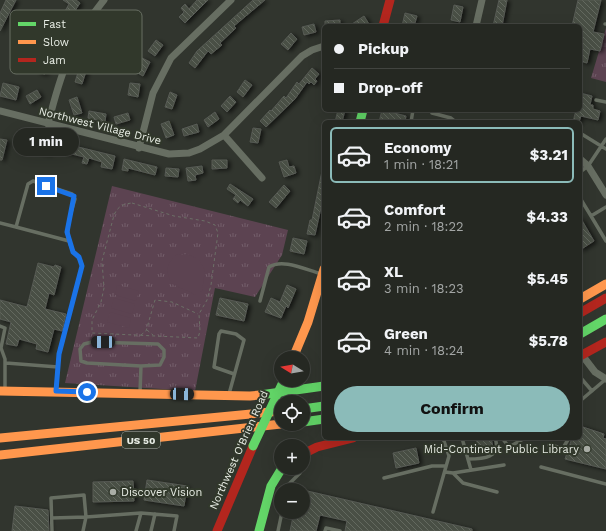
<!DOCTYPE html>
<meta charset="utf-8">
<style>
:root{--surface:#252822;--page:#2d302a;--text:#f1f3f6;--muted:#a3a6a5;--line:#424440;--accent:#8bbbb9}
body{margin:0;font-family:"Work Sans",sans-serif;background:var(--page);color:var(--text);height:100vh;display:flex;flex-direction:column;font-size:15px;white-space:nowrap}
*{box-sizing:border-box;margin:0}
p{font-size:13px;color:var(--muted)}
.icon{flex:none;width:22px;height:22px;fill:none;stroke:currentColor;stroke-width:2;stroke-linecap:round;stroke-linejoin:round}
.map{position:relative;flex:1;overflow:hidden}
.details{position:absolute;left:322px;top:120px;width:260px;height:320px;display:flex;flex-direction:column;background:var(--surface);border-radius:6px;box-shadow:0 4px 16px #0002,0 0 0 1px var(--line)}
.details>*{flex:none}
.top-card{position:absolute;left:322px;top:24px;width:260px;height:88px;border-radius:6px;box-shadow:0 4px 16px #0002,0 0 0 1px var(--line);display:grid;align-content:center;height:88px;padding:0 12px;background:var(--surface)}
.needle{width:26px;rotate:281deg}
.tools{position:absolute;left:274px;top:351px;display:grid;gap:8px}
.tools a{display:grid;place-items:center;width:36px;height:36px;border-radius:50%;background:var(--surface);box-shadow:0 4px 16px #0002,0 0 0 1px var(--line);font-size:20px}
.end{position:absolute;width:18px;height:18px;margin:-9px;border:5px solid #1a73e8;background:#fff;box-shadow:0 0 0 2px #fff}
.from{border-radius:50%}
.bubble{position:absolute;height:28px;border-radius:14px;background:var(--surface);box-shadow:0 4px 16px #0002,0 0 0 1px var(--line);font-size:13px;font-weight:700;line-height:28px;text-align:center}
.car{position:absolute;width:12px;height:24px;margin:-12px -6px;border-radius:5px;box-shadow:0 0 3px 1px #0007;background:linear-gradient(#222 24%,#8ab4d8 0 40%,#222 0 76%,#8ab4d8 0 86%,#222 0)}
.top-card b{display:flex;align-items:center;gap:14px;height:38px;font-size:15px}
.top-card b+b{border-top:1px solid var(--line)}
.top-card i{width:10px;height:10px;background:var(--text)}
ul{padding:7px 0 0;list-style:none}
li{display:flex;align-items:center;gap:12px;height:56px;margin:0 8px 6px;padding:0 4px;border:2px solid transparent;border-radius:6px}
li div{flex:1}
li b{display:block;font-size:15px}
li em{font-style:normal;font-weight:700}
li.current{border-color:var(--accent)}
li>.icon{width:36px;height:36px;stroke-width:1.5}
.cta{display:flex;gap:8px;margin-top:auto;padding:8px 12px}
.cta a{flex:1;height:46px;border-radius:24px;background:var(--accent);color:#111;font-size:16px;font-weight:700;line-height:46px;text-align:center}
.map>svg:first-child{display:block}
</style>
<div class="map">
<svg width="606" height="531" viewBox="0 0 606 531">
<defs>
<pattern id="park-tufts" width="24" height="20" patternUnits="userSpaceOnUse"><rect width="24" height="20" fill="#5c4351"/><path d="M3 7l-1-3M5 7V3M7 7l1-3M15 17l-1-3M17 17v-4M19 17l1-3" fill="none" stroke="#735e6a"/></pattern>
<pattern id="building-back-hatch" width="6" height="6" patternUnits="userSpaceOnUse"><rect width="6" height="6" fill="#4a4f44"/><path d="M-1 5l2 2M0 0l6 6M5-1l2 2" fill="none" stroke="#64695f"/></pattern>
<filter id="shadow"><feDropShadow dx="3" dy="1.5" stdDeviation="2" flood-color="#0009"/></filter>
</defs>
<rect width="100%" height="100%" fill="#31352e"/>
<path fill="url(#park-tufts)" d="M606,28V82L591,78Z
M112,186L288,230L282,255L255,297L215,288L195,391L65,383Z"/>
<path fill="#5c4351" d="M188,254L199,260L205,270L202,291L196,295L172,284C166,271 165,266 176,255Z
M117,285L139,291L136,301L115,295Z
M114,298L135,304L132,314L111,308Z
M110,312L131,318L129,328L107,322Z"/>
<path fill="url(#building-back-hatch)" stroke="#565a54" filter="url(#shadow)" d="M6,0H16L0,31V13Z
M63,0H76L80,3L73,14L72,13L58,39L45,74L37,72L51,36L69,4Z
M197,0H208L185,23L179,17L184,12L181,8L185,4L189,9Z
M253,0H265L234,26L236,28L220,43L222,45L211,54L208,51L195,68L189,63L197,51Z
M499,0H507L502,26H493Z
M578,0H601L593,32L604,34L600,51L590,49L587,63L580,61V26H572Z
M454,5L463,7L460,22L451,20Z
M405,13L417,16L415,23L411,22V26H402Z
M364,16L369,24L365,26H349Z
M340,20V26H325V21Z
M314,24L316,32L304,35L302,27Z
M99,29L106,32L87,68L82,84L75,82L81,63Z
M291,33L297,39L288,50L281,44Z
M156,40L163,45L155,56L148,51Z
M142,58L150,62L143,76L136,72Z
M312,68L319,74L315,79L317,81L314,85L311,82L309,84L307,82L295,99L266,127L260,121L270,110L271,111L284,96L286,98L297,82L299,84Z
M245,80L252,85L243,97L237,92Z
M3,83L19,87L16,100L0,96Z
M130,83L140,84L138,97L128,95Z
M37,90L41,97L30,104L26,96Z
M170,92L177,95L172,109L165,107Z
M580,93L592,96L590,105H593V109L600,111L598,120L581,116L579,122H573L576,110H580Z
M230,96L236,102L227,112L221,106Z
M77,97L82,113L74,115L69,100Z
M338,110H345L342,122H335Z
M382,110L406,116L405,122H379Z
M89,111L106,114L105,122L88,118Z
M215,112L219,119L208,127L204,120Z
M128,113L130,120L116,124L114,117Z
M169,121L174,135L166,138L161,124Z
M197,124L199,132L184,136L182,129Z
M253,128L261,129L258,143L250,142Z
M16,137L29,139L27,147L15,144Z
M0,139L7,140L2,160H0Z
M38,142L51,145L49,154L36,151Z
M58,142L115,156L112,169L101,167L102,162L89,158L87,164L82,163L84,157L56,150Z
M124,159L157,167L155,175L128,168V171L122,170Z
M212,160H227V168L212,169Z
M287,160L289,167L294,166L296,173L284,177L279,162Z
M202,166L203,173L195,175L196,180L188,181L186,168Z
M166,168L179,169L178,177L165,176Z
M322,171H324V194L315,235L307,234L310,220H312Z
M230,184L253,199L248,206L240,200L238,203L233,199L236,195L227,189Z
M284,185L290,191L276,208L269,202Z
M580,217L594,241L580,250Z
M293,238L307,241L304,254L290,251Z
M38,263L54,267L55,265L61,267L54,295L49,293L45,309L66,314L62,331L54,329L48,352L36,349L37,344L19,339L17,346L6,344L11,322L0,319V300L27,307Z
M287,285L296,289L288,308L286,306L281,318L265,312L271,298L280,302Z
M220,298L248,304L244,321L216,315Z
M580,426L604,434L603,438L606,439V469L565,459L572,438H580Z
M476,438H491L493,447L479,451Z
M416,448L419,463L396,468L393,453Z
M147,480L187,486L184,506L144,500Z
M133,481L134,501L93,502V482Z
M303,490L472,529V531H345L347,521L320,515L316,531H290L294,512H303Z
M15,506L48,510L49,531H12Z"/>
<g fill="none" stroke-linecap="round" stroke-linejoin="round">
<path stroke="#6c7067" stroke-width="1" stroke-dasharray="3 3" stroke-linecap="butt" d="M132,203L174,216L205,221L215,225L218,233L211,285L207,300L199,314L200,331L198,338L92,333V320L101,302L104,288L102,261L114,215C118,206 123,204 132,203Z
M147,330L153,335
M141,335L146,331L155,300L172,302L198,314"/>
<path stroke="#676e62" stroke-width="3.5" d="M605,24H606
M596,100L606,102
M432,113L451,118L456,122
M411,122L413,110
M580,133L606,149
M580,172L588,166L606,139
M580,198L591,216
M606,207L591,216L606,241
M0,223L16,227
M260,301L269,267C283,258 306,270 322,274
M0,326L5,328L1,348L5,359V390
M6,363L58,367
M580,377L592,391
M56,390L59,354L82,266C81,257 76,257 73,251C63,234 70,216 75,199L72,194L33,181L28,184L16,227L69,241
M140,392L141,366L160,365L164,357V350L158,344L92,342L84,344L80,349L81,361L87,363L141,366
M229,394L244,340L236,334L221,331L219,334L214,367L234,374
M580,401L606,379
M462,438L471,470
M502,438L509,447L525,438
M549,445L563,448L569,438
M468,459C483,459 502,458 495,438
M541,467L606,484
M445,472L453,473L504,465
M453,473L463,483L497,492
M384,478L432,466H446
M287,490L289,484L300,473L296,468
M433,512L449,456L443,438
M141,513L177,516L174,531
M52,531L51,498L84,495L86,517L52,518
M83,531L86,517L141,513L136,531
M151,531L155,514
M278,531L282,512
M325,531L326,528L340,531"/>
<path stroke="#676e62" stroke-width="7" d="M476,26L482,0
M0,111L169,154L189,153L200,149L224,135L302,56L312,50L324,46
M48,124C60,76 72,38 104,0
M224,135L262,178
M139,148L153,93L171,58L231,0
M580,159L588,166L606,195
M582,355L595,372L606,379"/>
<path stroke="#63d668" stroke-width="9" d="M360,122L363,110
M580,334L606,319
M260,395L324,386
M303,409L324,406
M303,422L324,419
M259,531L271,486L282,468"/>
<path stroke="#ff974d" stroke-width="9" d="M580,299L606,284
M293,358L308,322L324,269
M0,391L250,396L260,395
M0,438L281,411
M0,455L281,424"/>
<path stroke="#b3261e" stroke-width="9" d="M383,26L390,0
M580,313L606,298
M580,356L606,342
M303,454L317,447L353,438
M217,531L253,446"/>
<path stroke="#63d668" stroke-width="9" d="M253,446L284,380"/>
</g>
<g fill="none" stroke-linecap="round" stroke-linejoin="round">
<path stroke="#1a73e8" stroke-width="5" d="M46,186L74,196L67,232L73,252L79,257L82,266L59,354L56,391L87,392"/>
</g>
<g fill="#a9ada6" stroke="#31382b" stroke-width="1.5">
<circle cx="587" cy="449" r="4"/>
<circle cx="113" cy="492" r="4"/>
</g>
<g text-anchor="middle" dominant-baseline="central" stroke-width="4" stroke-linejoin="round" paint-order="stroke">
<rect fill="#31382b" stroke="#b2b7ae" stroke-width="1" x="122" y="432" width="38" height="16" rx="3"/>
<g font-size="10" font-weight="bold" fill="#e9eee6">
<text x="141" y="440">US 50</text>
</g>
<g font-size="11" fill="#e9eee6" stroke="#31382b">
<text transform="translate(100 126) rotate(14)">Northwest Village Drive</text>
<text transform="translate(239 450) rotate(-66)">Northwest O'Brien Road</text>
</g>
<g font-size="11" fill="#e9eee6" stroke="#31382b" text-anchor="end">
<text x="579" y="449">Mid-Continent Public Library</text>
<text x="121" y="492" text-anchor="start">Discover Vision</text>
</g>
</g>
<rect x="10" y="10" width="132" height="64" rx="6" fill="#31382b" stroke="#686f63" stroke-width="1"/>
<rect x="18" y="22" width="18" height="4" fill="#63d668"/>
<rect x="18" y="40" width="18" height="4" fill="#ff974d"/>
<rect x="18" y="58" width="18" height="4" fill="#b3261e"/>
<g font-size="11" fill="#e9eee6">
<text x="43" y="28">Fast</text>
<text x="43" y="46">Slow</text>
<text x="43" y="64">Jam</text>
</g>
</svg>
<div class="tools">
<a><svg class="needle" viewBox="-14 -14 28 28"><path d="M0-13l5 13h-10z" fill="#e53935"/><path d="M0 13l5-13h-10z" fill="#a3a6a5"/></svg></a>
<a><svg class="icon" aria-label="locate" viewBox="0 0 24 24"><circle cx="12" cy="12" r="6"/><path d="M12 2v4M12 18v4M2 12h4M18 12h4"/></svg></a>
<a>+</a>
<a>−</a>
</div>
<i class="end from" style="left:87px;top:392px"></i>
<i class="end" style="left:46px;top:186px"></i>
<div class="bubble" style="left:13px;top:128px;width:66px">1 min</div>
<i class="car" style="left:103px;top:342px;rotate:270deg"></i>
<i class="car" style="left:182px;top:394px;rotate:92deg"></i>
<div class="top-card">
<b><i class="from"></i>Pickup</b>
<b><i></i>Drop-off</b>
</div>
<section class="details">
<ul>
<li class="current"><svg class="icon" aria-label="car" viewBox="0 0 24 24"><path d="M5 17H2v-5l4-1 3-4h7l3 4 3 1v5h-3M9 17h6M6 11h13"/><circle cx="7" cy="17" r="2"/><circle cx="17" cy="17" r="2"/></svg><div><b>Economy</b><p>1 min · 18:21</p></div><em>$3.21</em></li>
<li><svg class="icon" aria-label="car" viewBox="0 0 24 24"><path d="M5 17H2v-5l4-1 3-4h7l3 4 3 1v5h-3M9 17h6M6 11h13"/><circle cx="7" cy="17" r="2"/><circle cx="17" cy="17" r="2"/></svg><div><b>Comfort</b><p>2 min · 18:22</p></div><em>$4.33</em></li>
<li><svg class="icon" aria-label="car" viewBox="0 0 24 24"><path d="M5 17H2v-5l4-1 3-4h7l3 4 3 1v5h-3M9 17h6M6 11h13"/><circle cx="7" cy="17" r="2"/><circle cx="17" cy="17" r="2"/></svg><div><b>XL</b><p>3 min · 18:23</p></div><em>$5.45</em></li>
<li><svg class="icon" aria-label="car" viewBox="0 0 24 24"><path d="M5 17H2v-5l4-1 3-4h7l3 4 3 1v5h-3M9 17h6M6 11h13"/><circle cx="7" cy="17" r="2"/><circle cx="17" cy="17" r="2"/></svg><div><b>Green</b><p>4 min · 18:24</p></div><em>$5.78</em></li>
</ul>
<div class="cta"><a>Confirm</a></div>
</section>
</div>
